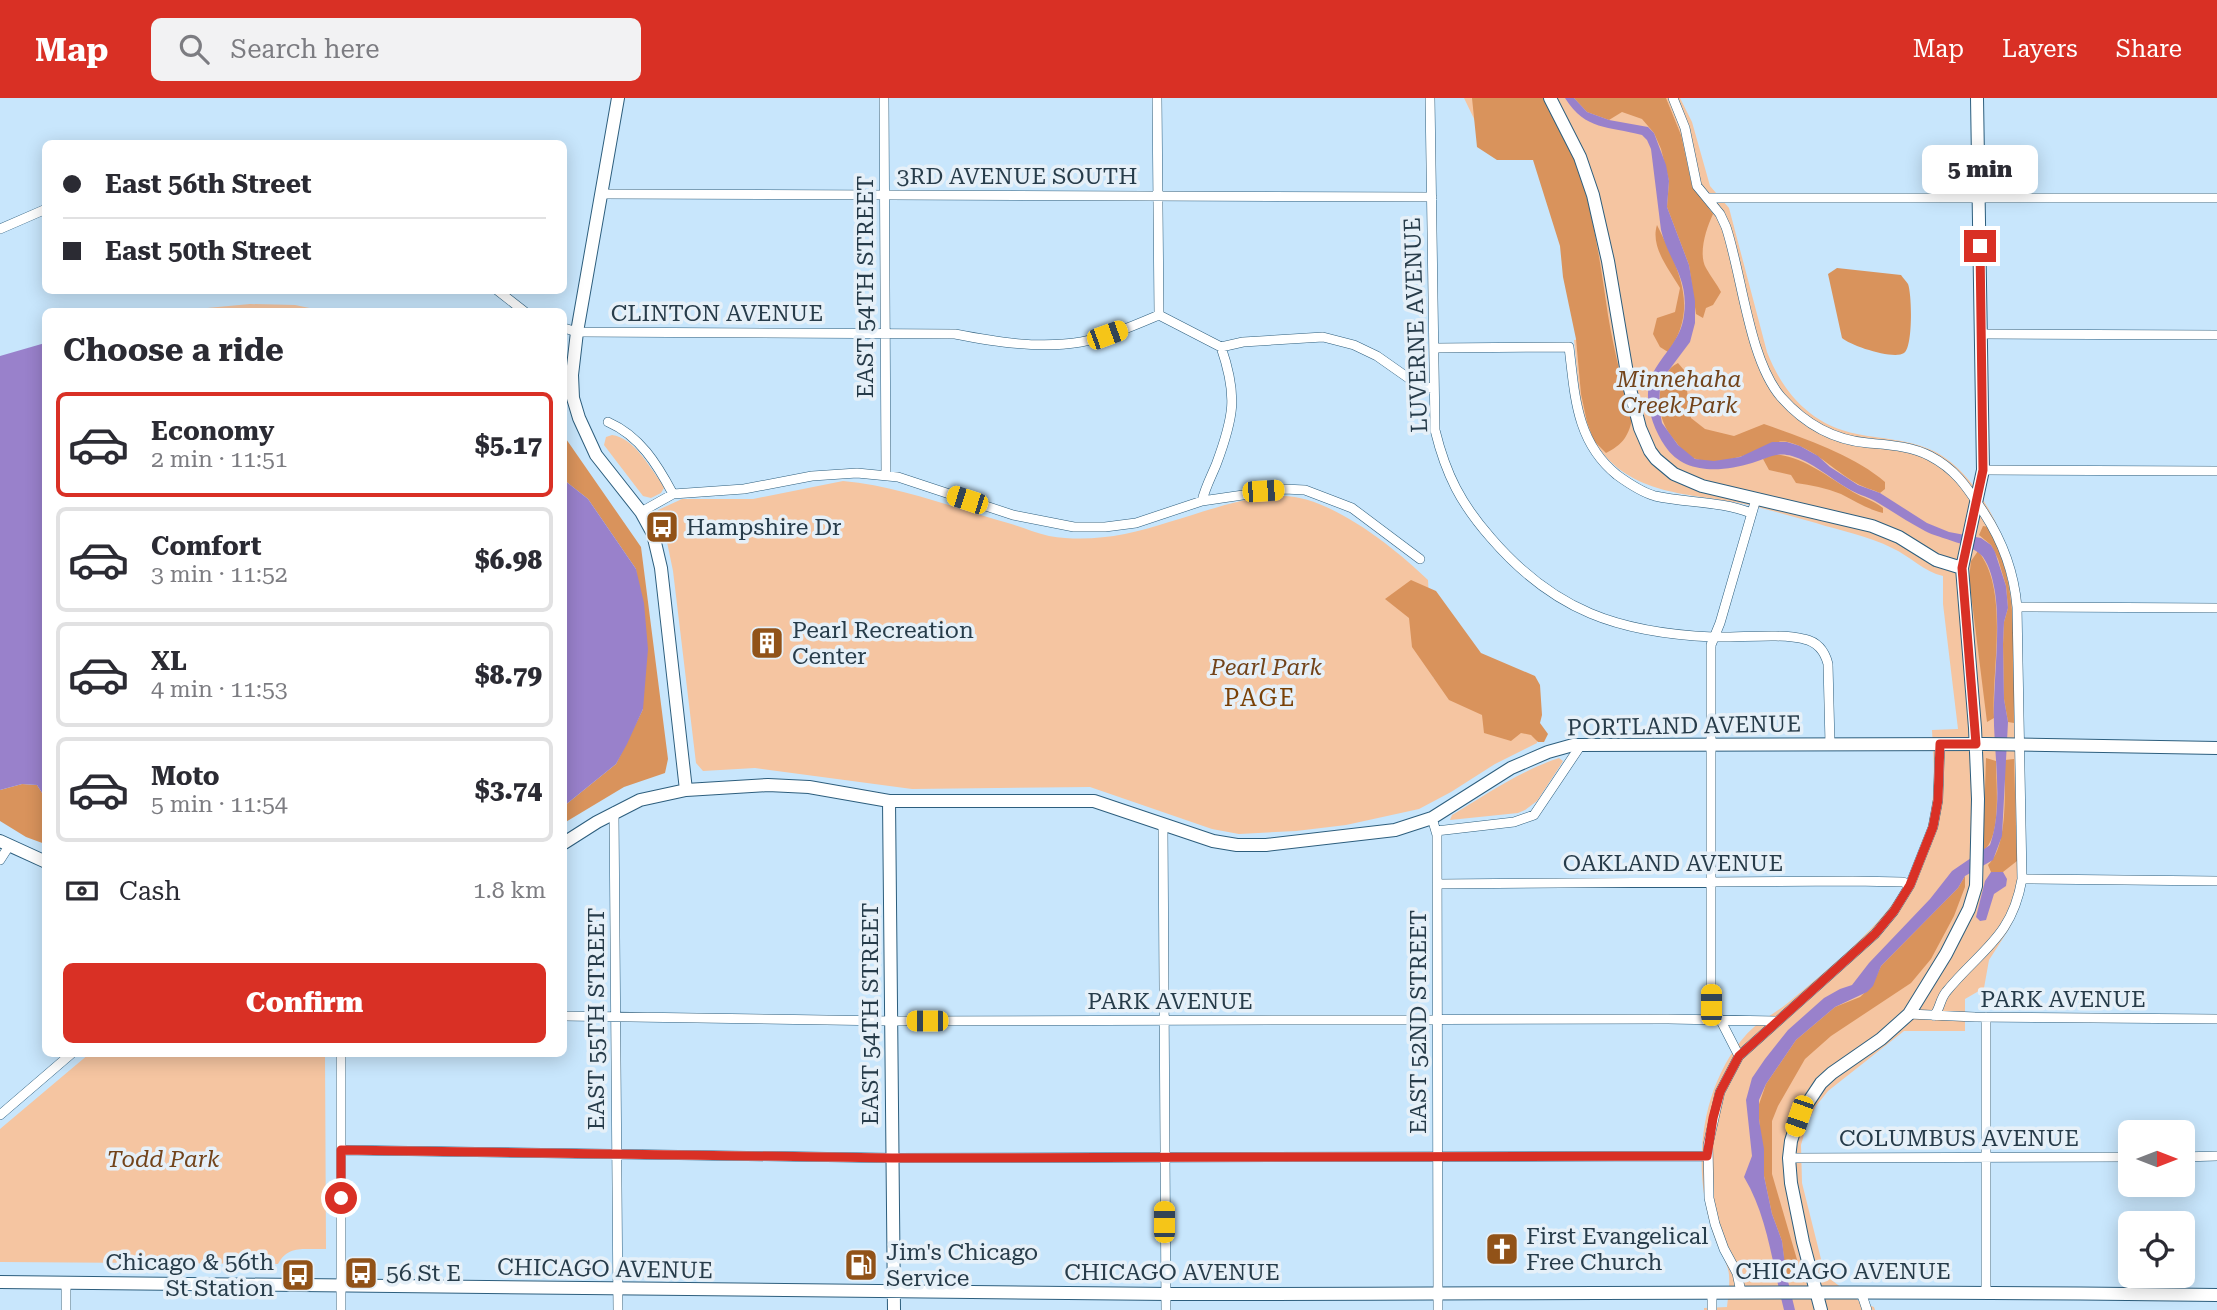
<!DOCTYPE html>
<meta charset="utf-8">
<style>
:root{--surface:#fff;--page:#f2f2f3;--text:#2b2b33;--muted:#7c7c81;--line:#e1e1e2;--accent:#d93025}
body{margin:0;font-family:"Roboto Serif",serif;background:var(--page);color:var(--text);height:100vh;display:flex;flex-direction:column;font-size:26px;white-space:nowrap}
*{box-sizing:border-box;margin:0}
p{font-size:23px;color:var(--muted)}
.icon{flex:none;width:38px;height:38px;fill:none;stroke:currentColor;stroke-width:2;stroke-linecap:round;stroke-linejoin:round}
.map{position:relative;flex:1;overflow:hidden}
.side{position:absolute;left:42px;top:210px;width:525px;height:749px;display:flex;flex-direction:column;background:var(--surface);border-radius:10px;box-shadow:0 4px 18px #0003}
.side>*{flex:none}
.hud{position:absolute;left:42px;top:42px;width:525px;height:154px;border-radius:10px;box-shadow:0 4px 18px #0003;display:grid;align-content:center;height:154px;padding:0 21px;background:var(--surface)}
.needle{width:46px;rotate:90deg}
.tools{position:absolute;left:2118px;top:1022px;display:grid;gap:14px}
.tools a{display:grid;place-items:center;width:77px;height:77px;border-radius:10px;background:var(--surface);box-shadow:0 4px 18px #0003;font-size:35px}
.end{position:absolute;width:32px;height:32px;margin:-16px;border:9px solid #d93025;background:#fff;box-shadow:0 0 0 4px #fff}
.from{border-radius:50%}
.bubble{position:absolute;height:49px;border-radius:10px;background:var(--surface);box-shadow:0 4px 18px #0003;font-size:23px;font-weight:800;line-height:49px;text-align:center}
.car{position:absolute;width:21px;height:42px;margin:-21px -10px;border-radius:9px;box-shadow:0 0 5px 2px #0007;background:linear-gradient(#f5c518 24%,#345 0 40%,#f5c518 0 76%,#345 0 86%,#f5c518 0)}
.hud b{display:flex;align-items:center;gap:24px;height:66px;font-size:26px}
.hud b+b{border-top:2px solid var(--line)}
.hud i{width:18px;height:18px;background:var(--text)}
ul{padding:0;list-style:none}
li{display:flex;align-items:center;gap:21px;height:105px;margin:0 14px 10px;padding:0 7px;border:4px solid var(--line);border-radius:10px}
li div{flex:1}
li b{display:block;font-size:26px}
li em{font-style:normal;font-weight:800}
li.active{border-color:var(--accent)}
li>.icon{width:63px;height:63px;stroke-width:1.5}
h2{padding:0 21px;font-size:32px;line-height:84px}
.pay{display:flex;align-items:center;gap:18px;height:77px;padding:0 21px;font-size:26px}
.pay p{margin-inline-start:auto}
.action{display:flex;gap:14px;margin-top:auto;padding:14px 21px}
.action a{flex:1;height:80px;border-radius:10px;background:var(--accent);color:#fff;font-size:28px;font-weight:800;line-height:80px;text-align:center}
header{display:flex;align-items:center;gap:42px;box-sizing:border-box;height:98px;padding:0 35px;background:var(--accent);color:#fff}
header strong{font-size:33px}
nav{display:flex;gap:38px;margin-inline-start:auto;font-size:24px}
.search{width:490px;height:63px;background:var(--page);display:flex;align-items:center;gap:18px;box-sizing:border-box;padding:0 24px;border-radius:10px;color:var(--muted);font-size:26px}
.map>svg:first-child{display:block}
</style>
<header>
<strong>Map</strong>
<div class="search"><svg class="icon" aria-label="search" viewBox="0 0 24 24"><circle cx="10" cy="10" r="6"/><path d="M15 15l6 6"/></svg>Search here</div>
<nav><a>Map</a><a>Layers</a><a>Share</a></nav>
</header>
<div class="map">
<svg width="2217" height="1212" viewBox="0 0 2217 1212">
<rect width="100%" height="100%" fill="#c8e6fc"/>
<path fill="#f5c5a1" d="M1464,0H1680L1692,24L1710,88L1729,110L1767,254C1783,295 1811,327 1857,336C1881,341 1906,341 1929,351C1978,371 2011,447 2020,495L2025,771L2023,795L2018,813L2009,831L1989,862L1984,890L1965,901V933H1904L1828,993L1816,1008L1807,1026L1801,1047L1802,1085L1825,1177L1859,1203L1874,1209L1875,1212H1704V1210L1727,1209C1728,1199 1730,1188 1729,1177C1728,1164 1718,1151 1714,1138C1698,1090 1697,1039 1714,991C1723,968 1735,946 1754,929C1765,920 1778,913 1789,904C1821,877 1868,839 1893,805C1909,784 1921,754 1928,728C1936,697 1934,664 1932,632L1958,631L1943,506V478C1924,474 1910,458 1892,450C1869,438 1841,433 1816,425C1792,419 1768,411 1744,406C1690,395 1630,398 1596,346C1578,317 1578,275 1574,242L1580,241L1563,147L1534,55L1491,56Z
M250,206L295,207L324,213H175Z
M612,337C634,340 648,367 661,384L664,390L661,395L651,400L643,398L604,347L606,339Z
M843,383C899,388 954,410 1008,425C1022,429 1035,435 1049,438C1091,445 1129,437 1169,424C1205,414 1245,397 1283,398C1330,398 1395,450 1428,482L1433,580L1535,578L1537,645L1495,666L1451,694L1419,711L1346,727L1296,733L1239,736L1212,731L1090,689L912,691L755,670L703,673L696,665L673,473L667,444L656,419L658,412L682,401H753Z
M1559,660L1563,663L1560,668L1537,703L1525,712L1518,715L1450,722L1452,717C1487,696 1520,673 1559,660Z
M89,956H325L326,1151C306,1152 288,1146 278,1166L0,1164V1031Z"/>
<path fill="#d9935c" d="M1472,0H1546C1587,65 1597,143 1608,217C1614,253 1623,288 1632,322C1628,339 1622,347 1606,355L1594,343L1587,324L1581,296L1576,241L1563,179L1560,148L1533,62H1497L1477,49Z
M1574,0H1666L1681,37L1692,88L1713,116C1706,131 1698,156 1706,170C1711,179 1717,186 1721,194L1713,207L1706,210L1703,220L1696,216L1689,167L1667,109L1669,83L1661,51L1654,35L1642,21L1622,14L1609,22L1587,14Z
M1657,127C1678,170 1700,210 1668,254L1660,249L1653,236L1657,220L1675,214L1680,190C1669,171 1650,149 1657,127Z
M1837,170L1901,177C1903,180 1906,183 1908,186C1912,196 1913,250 1904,255C1894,262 1851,248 1842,240L1828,176Z
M1678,265L1684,272L1691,320L1705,331L1734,338L1764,326C1803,340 1854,357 1885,384V391L1880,395C1872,391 1864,390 1856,385C1833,372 1815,351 1788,344C1776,342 1768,347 1758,352C1741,360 1714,367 1696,361C1687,359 1681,351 1676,344C1663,329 1658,315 1660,295C1661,283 1667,270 1678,265Z
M564,338L641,449L668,661L665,675L624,689L564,725V708L616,666L643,611L636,471L588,401L564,382Z
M1773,356C1805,359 1826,378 1853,394C1863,400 1873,402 1883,410V415C1867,411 1855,403 1841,396C1826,390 1811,387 1796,385L1791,377L1769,372L1763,361Z
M1983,428L1989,429C2021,490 2013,558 2014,625L2008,624L2004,601L2003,546L2004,524L2008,510L2006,488L1998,461L1991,447L1979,437Z
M1978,453C2010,492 1991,573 1994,620L1987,624L1969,480L1971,463Z
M1411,482L1436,493L1481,555L1535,578L1540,587L1542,617L1540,625L1548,636L1544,644H1538L1531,637L1521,635L1511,643L1484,635L1482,617L1449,602L1412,549L1409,520L1385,501Z
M1986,660L1996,663C1996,685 2002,740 1983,753Z
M2014,661L2017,763L2003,774H1991L1988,767C2009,747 2004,690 2005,662Z
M22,686L37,687L44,698L45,706V746L26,739L0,723V692Z
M1965,778V789L1954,818L1931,861L1911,885L1831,938L1805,961L1778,1008L1772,1023V1076L1798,1165L1796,1179L1786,1178L1782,1143L1772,1116L1764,1078L1758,1009L1766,986L1796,942L1835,909L1860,899L1872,888L1881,868L1958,790Z"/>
<path fill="#9981cb" d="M1565,0H1574L1587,14L1609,22L1648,29L1654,35L1666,67L1669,83L1667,109L1689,167L1695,203V225L1690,244L1663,280L1660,290L1659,309L1662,325L1678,347L1695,361L1714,363L1740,359L1772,344H1787L1800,348L1818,358L1830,369L1858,387L1880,395L1927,425L1949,434L1981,440L1991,447L1995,454L2006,488L2008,510L2004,524L2003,546L2004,601L2008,624L2002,738L1993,762L1965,778L1958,790L1881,868L1873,888L1867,894L1835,909L1796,942L1766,986L1759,1002V1022L1764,1051V1078L1772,1116L1782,1143L1786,1175L1795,1212H1784C1772,1166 1768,1119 1744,1079L1752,1058L1746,1002L1752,980L1765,961L1788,932L1824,900L1840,891L1852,887L1869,865L1930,801L1952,773L1990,747C2005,704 1992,650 1994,605C1995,570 2000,528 1995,494C1993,482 1990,469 1983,459C1973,446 1940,441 1925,433C1908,424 1892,413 1875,403C1866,398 1856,396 1847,390C1830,380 1811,363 1792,358C1776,353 1766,361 1752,365C1722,374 1684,377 1665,348C1652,329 1642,299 1652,277C1662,256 1681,243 1684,217C1689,179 1669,164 1661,132L1651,51L1647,42L1642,37C1608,28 1586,33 1565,0Z
M45,245H46L45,706L44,698L37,687L22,686L0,692V258Z
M564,382L588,401L636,471L644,505L648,551L643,611L627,646L616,666L564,708Z
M1991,774H2003L2007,781L2006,788L1994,796L1986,822L1980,823L1976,819L1985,783Z"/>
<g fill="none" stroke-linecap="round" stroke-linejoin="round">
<defs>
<path id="street" d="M884,0L886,377
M1157,0L1159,217
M1430,0L1435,332C1446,377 1461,406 1491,440C1554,513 1619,535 1713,539C1739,540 1780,535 1804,541C1818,544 1825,554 1828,566L1830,646
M1673,0L1685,30L1697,88L1720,116L1726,129C1742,177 1749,262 1781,299C1804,325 1833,342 1868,345C1889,347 1911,348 1930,358C1957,372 1968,391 1984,415C2003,444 2014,474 2017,509L2022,781C2012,840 1980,852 1946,894C1940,901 1940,911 1934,918
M603,96L1432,99
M1707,100H2217
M0,131L46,111
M497,192L525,214
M564,230L577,234L955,236C996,244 1039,251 1081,244C1108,239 1133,228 1159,217L1221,249L1243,244L1323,239L1354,247L1377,258L1414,284L1433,291
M1981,236L2217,237
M1434,250L1569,249C1575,298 1576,344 1617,377C1628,385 1641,394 1655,398C1687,405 1721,403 1751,415
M608,324C640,338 657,366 673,396
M1983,372L2217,373
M1202,403C1205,390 1211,379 1216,367C1234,319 1238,298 1221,249
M641,414L673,396L744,391L812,378L857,375L898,379L1013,417L1074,429H1105L1136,425L1202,403L1284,391L1305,392L1352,410L1420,461
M2017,509L2217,510
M614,714L618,1212
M1432,720L1437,737L1438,1212
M1163,728L1166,1212
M1436,733L1514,724L1534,717L1581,647
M0,762L9,748
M2022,781L2217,783
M1437,786L1853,783L1903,784L1910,787
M1909,916L1975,919L2217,921
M564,918L891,923L1668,921L1776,923
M1720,921L1739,958
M1711,922V547L1720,525L1756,401
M341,956V1212
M0,1017L71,956
M341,1052L892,1060L1707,1058
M2182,1059L2217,1058
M1789,1060L2130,1059
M66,1185V1212
M1741,1194L1737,1175L1724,1151L1715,1126L1709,1100L1708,1047L1720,994L1739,958L1875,836L1894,813L1910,787L1933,729L1938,702L1940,646
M1861,1194L1867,1212
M1986,1194V919
M1712,1196V1212"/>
<path id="secondary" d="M618,0L577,234L572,277L573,300L579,320L596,357L641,414L653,436L661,470L686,692
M1550,0L1580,59L1593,97L1608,163L1629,287L1640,330L1650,353L1656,361L1674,376L1702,388L1872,428L1899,439L1936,462L1962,470
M889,703L894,1212
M0,743L46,764
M564,745L597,724L640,702L686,692L768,687L809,689L889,703H1094L1213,743L1237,747H1266L1395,732L1432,720L1511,670L1548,654L1573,647L1985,646L2217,650
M0,1184C390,1190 780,1195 1170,1196C1519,1196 1868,1192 2217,1197
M1821,1212L1803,1144L1791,1085L1789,1060L1791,1043L1799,1018L1821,985L1832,975L1881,941L1909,916L1946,856L1969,811L1976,788L1978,701L1975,630L1962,470L1983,372L1977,0"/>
</defs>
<use href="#street" stroke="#2d5e7d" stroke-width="10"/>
<use href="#secondary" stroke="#2d5e7d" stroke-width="14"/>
<use href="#street" stroke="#fff" stroke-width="9"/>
<use href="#secondary" stroke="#fff" stroke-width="12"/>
</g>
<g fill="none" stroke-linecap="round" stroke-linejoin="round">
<path stroke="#d93025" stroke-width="9" d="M341,1100V1052L892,1060L1707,1058L1713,1020L1720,994L1739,958L1875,836L1894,813L1910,787L1933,729L1938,702L1940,646H1976L1962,470L1983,372L1980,148"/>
</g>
<defs>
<symbol id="bus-square" viewBox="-11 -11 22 22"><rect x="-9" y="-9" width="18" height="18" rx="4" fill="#915218" stroke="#e6f0f8"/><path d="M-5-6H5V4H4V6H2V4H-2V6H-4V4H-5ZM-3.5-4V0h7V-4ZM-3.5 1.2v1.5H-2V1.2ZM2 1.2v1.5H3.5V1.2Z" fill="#fff"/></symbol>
<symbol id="building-square" viewBox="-11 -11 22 22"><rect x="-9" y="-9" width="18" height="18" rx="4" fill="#915218" stroke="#e6f0f8"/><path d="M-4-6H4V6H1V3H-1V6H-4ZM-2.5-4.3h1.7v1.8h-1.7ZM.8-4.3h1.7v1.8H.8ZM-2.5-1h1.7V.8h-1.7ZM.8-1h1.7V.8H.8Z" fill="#fff"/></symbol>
<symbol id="church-square" viewBox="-11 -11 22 22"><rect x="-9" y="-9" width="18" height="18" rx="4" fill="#915218" stroke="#e6f0f8"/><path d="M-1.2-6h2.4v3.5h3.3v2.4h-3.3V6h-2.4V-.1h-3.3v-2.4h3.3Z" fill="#fff"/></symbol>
<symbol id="fuel-square" viewBox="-11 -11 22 22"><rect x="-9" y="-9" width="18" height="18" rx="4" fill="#915218" stroke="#e6f0f8"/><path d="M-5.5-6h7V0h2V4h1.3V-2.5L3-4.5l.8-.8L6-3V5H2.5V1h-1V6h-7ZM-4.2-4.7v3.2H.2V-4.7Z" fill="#fff"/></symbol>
</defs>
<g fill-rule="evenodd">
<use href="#bus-square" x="643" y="410" width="38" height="38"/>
<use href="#building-square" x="748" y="526" width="38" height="38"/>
<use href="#church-square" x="1483" y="1132" width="38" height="38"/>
<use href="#fuel-square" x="842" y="1148" width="38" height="38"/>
<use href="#bus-square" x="342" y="1156" width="38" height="38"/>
<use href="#bus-square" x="279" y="1158" width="38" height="38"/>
</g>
<g text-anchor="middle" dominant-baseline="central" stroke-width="7" stroke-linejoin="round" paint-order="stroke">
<g font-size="23" fill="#273c4a" stroke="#e6f0f8">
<text x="1017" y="78">3RD AVENUE SOUTH</text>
<text transform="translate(865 189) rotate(-90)">EAST 54TH STREET</text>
<text x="717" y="215">CLINTON AVENUE</text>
<text transform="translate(1416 227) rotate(-92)">LUVERNE AVENUE</text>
<text transform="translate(1684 628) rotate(-1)">PORTLAND AVENUE</text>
<text x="1673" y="765">OAKLAND AVENUE</text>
<text x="2063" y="901">PARK AVENUE</text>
<text x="1170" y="903">PARK AVENUE</text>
<text transform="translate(870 916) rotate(-90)">EAST 54TH STREET</text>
<text transform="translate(596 921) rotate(-90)">EAST 55TH STREET</text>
<text transform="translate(1418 924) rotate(-90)">EAST 52ND STREET</text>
<text x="1959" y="1040">COLUMBUS AVENUE</text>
<text transform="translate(605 1171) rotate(1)">CHICAGO AVENUE</text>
<text x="1843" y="1173">CHICAGO AVENUE</text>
<text x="1172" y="1174">CHICAGO AVENUE</text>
</g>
<g font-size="23" font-style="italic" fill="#72431a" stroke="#e6f0f8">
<text x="1679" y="281">Minnehaha<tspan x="1679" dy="26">Creek Park</tspan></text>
<text x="1266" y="569">Pearl Park</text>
<text x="163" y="1061">Todd Park</text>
</g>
<g font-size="23" fill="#273c4a" stroke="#e6f0f8" text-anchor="start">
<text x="686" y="429">Hampshire Dr</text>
<text x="792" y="532">Pearl Recreation<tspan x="792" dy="26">Center</tspan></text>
<text x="1526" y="1138">First Evangelical<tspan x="1526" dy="26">Free Church</tspan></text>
<text x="886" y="1154">Jim's Chicago<tspan x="886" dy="26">Service</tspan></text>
<text x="274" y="1164" text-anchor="end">Chicago &amp; 56th<tspan x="274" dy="26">St Station</tspan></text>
<text x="386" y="1175">56 St E</text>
</g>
<g font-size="24" letter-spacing="2" fill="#794107" stroke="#e6f0f8">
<text x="1260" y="600">PAGE</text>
</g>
</g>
</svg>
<div class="tools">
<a><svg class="needle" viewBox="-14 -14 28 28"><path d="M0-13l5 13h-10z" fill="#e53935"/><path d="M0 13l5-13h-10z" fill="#7c7c81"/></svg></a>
<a><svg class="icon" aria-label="locate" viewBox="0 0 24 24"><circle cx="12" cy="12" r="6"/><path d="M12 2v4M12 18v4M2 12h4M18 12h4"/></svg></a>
</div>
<i class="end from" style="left:341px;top:1100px"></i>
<i class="end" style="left:1980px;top:148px"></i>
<div class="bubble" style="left:1922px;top:47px;width:116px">5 min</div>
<i class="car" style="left:1107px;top:237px;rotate:70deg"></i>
<i class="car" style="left:1263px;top:393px;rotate:86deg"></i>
<i class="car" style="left:967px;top:402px;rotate:288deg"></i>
<i class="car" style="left:1711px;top:907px;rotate:0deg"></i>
<i class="car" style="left:927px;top:923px;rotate:270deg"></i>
<i class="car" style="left:1799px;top:1018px;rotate:199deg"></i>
<i class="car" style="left:1164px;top:1124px;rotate:0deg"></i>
<div class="hud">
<b><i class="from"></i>East 56th Street</b>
<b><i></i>East 50th Street</b>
</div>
<section class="side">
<h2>Choose a ride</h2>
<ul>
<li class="active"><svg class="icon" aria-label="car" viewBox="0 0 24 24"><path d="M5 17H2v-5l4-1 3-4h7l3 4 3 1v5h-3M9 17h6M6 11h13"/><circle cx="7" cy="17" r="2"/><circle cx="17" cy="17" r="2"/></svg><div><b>Economy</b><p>2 min · 11:51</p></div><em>$5.17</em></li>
<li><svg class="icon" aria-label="car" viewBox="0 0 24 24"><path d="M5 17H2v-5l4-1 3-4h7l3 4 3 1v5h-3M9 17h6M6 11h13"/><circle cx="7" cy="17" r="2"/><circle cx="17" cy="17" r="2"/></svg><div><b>Comfort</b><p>3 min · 11:52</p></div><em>$6.98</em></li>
<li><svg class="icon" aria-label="car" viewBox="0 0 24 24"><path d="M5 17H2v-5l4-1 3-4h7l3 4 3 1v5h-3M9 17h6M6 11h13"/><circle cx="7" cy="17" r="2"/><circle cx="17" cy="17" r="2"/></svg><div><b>XL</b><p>4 min · 11:53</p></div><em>$8.79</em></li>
<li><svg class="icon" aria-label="car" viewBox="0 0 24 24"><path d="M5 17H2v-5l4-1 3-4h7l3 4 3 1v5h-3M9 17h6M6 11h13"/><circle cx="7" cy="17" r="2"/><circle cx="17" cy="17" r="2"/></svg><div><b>Moto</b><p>5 min · 11:54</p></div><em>$3.74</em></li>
</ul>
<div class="pay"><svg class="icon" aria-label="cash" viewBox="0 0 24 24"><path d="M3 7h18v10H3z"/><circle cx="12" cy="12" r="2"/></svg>Cash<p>1.8 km</p></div>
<div class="action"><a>Confirm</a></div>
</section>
</div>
